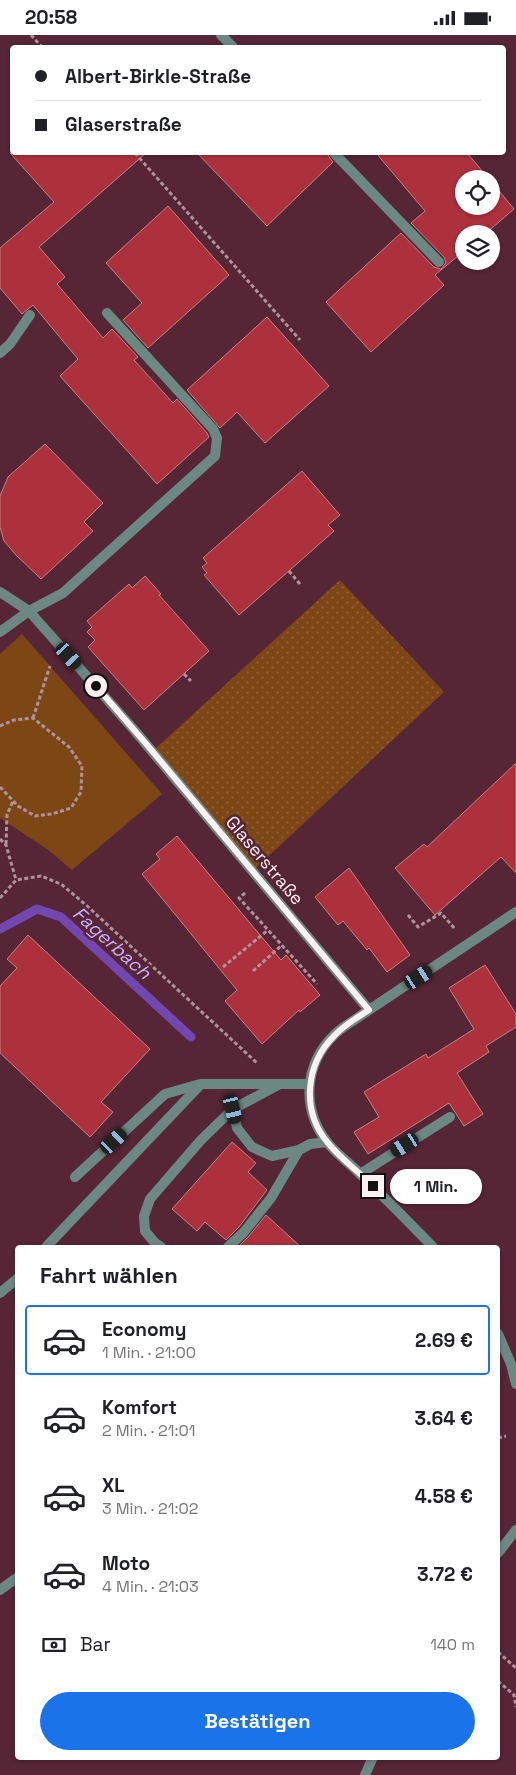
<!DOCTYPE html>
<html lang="de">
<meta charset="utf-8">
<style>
:root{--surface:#fff;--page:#f6f6f6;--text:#202124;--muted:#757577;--line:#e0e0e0;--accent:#1a73e8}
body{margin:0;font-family:"Space Grotesk",sans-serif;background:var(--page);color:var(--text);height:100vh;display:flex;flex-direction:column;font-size:19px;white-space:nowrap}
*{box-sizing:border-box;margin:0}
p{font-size:16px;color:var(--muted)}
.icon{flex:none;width:28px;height:28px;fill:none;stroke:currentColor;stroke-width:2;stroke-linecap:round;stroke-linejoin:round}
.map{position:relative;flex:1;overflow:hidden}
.side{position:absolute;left:15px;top:1210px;width:485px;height:515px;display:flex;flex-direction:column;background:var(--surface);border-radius:5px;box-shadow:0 1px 4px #0004}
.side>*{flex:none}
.guide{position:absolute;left:10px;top:10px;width:496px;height:110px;border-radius:5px;box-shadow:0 1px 4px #0004;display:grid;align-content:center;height:110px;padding:0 25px;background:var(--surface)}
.controls{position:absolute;left:455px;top:135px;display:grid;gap:10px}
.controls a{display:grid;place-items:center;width:45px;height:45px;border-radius:50%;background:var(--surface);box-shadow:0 1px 4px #0004;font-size:25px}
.end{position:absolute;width:22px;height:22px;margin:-11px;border:6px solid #fdf0f3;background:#111;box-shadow:0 0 0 2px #111}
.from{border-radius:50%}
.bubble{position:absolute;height:35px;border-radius:18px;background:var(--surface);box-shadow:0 1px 4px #0004;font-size:16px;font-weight:700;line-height:35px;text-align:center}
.car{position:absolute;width:15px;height:30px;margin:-15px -8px;border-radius:6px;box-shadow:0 0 4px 1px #0007;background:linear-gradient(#222 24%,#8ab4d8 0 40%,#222 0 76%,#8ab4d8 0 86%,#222 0)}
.guide b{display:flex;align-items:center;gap:18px;height:48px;font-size:19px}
.guide b+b{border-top:1px solid var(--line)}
.guide i{width:12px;height:12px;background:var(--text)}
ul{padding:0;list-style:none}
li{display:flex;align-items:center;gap:15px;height:70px;margin:0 10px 8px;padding:0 15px;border:2px solid transparent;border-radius:5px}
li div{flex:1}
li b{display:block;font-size:19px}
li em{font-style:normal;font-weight:700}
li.active{border-color:var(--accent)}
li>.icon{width:45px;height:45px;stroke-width:1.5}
h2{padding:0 25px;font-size:22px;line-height:60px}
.pay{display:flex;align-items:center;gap:12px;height:55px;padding:0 25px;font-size:19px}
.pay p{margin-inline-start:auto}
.action{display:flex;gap:10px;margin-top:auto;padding:10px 25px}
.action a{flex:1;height:58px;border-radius:30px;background:var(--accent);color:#fff;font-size:20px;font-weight:700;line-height:58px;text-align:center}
.status{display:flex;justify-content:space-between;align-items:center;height:35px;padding:0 25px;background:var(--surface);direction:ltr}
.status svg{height:14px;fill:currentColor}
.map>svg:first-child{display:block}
</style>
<div class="status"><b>20:58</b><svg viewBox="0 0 49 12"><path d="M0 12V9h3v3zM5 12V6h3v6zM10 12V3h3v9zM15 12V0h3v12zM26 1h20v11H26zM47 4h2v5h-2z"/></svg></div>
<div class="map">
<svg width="516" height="1740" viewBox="0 0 516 1740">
<defs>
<pattern id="grass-dots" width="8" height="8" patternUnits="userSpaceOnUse" patternTransform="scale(1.25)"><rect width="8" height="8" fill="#7c4715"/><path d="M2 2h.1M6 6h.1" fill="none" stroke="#906238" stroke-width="1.8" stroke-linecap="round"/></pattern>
</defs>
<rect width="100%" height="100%" fill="#562536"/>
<path fill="url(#grass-dots)" d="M340,545L444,657L256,833L155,714Z"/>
<path fill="#7c4715" d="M22,599L162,759L72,835L47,814L0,783V619Z"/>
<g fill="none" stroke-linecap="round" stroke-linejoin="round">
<path stroke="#7248b0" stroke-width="9" d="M0,894L37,874L61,882L191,1002"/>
</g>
<path fill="#ad303d" stroke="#c18484" d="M10,118H146L39,212L65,242L57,249L103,303L112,294L138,322L134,325L173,368L177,364L207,398L209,402L157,449L60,341L78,324L33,270L22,279L0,253V213L54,167Z
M197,118H327L329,122L333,127L267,191Z
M376,118H467L489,144H464V171H491V146L514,174L485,199H464V216L435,240L444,250L371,317L326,267L401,198L434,232L441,234L446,228L444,222L411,188L425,176Z
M168,171L229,240L148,313L123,285L142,268L106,228Z
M267,282L329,351L265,408L237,377L220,393L187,355Z
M45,409L103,468L84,487L93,496L41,544L15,519L4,506L0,492V461L8,442Z
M302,436L340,480L328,490L334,496L239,580L204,540L207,538L202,532L207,528L203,523Z
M145,541L161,559L159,560L209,616L144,675L88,612L95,605L87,597L92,592L87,586L129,549L132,553Z
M516,728V838L501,822L435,880L395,833L424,809L427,812Z
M177,801L281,925L286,920L320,960L300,977L299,975L262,1009L225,966L237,955L142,839L160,824L156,819Z
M349,833L410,920L387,937L369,913L367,915L343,886L338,890L315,862Z
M28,900L150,1014L101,1067L113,1077L90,1102L0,1018V951L17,933L7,924Z
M485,930L516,979V992L486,1011L489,1017L457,1038L483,1079L464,1091L449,1068L368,1119L354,1097L379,1082L364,1057L426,1019L428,1023L474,994L449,953Z
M232,1107L256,1128L248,1137L267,1155L239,1192L226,1205L205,1187L197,1196L172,1174Z
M266,1180L301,1212H238L249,1201Z"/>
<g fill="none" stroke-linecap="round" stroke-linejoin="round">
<path stroke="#b0929c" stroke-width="3" stroke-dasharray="4 2.5" stroke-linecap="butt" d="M31,0L42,12
M135,118L300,305
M289,536L300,549
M184,639L191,646
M33,683L50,631
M0,691L14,685L33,683L69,712L82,731L81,757L71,773L52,779L35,781L18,771L0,752
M0,804L6,810L16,845
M6,809L7,780L13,766
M245,858L239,863L317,949
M0,863L16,845L41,841L61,849L86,870L257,1028
M408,880L418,892L441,878L455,894
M223,932L268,895
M253,936L282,910
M498,1403L506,1401
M498,1617L516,1633
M498,1646L514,1660L516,1672"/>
<path stroke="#6c8882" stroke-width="10" d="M0,318L10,309L30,280
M0,597L29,576L63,558L215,421L217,403L213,394L107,278
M233,1074L237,1093L252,1112L272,1121L299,1115
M360,1139L450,1082
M75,1142L165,1059L200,1049
M46,1212L201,1049H309
M161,1212L155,1208L145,1196L144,1181L150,1164L201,1105L233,1074L278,1050
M228,1212L244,1197L271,1163L299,1115L310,1109L327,1107
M0,1258L18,1243"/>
<path stroke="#6c8882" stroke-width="10" d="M221,0L233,12
M334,118L439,227
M0,557L29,576L135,696L369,975
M433,1212C409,1187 385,1163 360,1139C350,1128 336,1119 327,1107C301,1073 304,1029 335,999C342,992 352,987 360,981L516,877
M498,1299L511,1329L516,1349
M498,1518L516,1495
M0,1555L18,1542
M365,1740L373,1722"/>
</g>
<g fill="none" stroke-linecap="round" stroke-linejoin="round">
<path stroke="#fdf0f3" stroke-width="6" d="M96,651L148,711L369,975C358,982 344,990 335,1000C305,1029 301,1076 328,1108C341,1124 359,1137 373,1151"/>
</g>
<g text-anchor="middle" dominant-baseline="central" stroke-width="5" stroke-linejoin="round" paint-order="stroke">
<g font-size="18" fill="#fdf0f3" stroke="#562536">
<text transform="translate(265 825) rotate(50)">Glaserstraße</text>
</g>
<g font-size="19" font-style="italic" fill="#c9aefe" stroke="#562536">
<text transform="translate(112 908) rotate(42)">Fagerbach</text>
</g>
</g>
</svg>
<div class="controls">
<a><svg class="icon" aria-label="locate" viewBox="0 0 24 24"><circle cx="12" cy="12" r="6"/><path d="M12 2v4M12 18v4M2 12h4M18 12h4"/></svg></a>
<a><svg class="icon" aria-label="layers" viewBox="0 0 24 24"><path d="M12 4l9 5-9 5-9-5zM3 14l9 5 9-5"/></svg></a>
</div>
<i class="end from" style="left:96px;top:651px"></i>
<i class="end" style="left:373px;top:1151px"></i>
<div class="bubble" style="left:390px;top:1134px;width:92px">1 Min.</div>
<i class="car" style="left:69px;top:621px;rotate:138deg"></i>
<i class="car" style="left:419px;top:942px;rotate:57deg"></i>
<i class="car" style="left:233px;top:1074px;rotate:167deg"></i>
<i class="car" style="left:114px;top:1106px;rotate:47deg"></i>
<i class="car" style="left:405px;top:1110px;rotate:238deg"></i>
<div class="guide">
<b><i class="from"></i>Albert-Birkle-Straße</b>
<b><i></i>Glaserstraße</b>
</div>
<section class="side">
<h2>Fahrt wählen</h2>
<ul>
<li class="active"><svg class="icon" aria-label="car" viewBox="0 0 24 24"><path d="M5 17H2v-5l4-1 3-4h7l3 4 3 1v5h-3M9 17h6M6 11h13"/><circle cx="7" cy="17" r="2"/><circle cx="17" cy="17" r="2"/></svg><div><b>Economy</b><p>1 Min. · 21:00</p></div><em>2.69 €</em></li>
<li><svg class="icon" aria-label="car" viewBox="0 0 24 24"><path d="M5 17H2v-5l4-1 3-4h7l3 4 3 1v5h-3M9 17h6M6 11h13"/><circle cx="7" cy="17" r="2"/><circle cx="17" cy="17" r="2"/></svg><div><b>Komfort</b><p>2 Min. · 21:01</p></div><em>3.64 €</em></li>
<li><svg class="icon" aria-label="car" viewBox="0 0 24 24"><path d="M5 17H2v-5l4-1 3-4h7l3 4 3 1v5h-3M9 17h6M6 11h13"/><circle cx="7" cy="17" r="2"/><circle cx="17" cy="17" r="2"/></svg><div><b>XL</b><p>3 Min. · 21:02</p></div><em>4.58 €</em></li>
<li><svg class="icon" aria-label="car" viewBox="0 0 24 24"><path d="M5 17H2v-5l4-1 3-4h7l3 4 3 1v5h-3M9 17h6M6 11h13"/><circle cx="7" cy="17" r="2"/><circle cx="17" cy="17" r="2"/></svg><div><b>Moto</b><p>4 Min. · 21:03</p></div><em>3.72 €</em></li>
</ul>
<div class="pay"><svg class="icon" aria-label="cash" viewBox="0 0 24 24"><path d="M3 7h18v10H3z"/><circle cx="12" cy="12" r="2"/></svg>Bar<p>140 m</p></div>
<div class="action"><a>Bestätigen</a></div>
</section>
</div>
